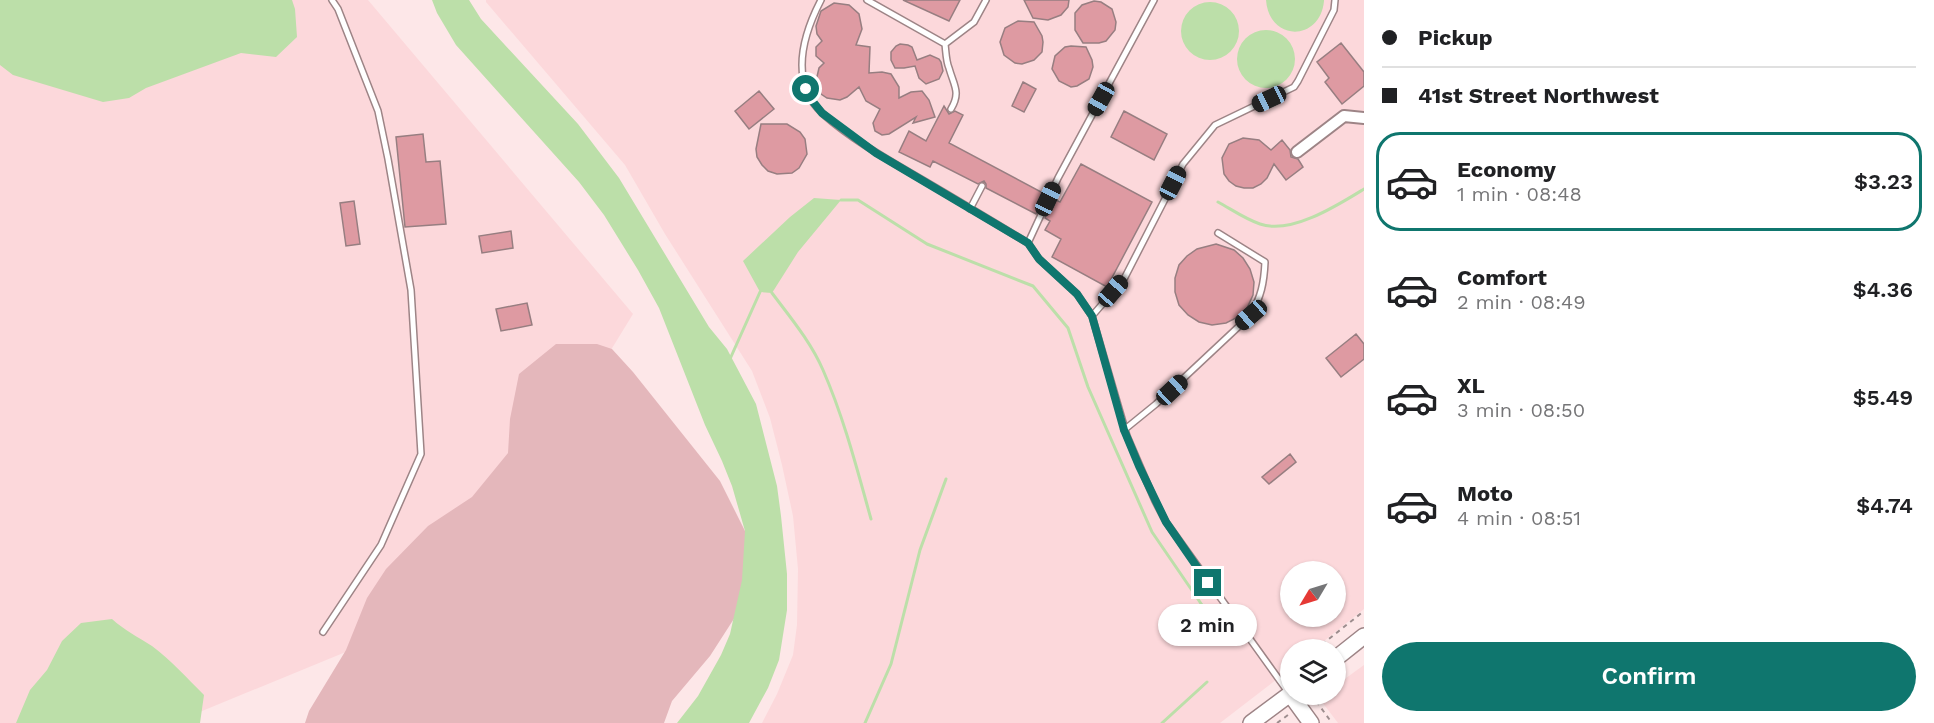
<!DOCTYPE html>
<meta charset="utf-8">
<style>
:root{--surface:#fff;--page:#f2f2f2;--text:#202124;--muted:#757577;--line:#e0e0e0;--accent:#0f766e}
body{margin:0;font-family:"Work Sans",sans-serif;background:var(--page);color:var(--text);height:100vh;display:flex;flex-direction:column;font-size:22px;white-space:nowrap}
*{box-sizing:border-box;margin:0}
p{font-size:20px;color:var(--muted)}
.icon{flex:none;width:33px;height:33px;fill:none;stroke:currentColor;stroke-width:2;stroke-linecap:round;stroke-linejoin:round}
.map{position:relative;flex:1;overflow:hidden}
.side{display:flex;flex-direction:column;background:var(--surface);width:570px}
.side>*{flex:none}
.hud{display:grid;align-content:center;height:132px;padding:0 18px;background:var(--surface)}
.needle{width:39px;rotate:232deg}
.controls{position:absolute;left:1280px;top:561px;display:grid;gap:12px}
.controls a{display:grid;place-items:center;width:66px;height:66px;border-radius:50%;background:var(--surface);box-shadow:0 2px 4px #0004;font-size:30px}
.end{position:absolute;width:27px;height:27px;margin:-14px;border:8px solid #0f766e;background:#fff;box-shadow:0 0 0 3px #fff}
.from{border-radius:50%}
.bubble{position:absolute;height:42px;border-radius:21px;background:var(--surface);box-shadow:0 2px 4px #0004;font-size:20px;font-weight:600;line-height:42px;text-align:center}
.car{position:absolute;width:18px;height:36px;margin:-18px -9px;border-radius:8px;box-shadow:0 0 4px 2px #0007;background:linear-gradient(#222 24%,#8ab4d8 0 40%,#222 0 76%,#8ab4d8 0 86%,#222 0)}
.hud b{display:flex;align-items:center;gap:21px;height:57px;font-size:22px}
.hud b+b{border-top:2px solid var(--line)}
.hud i{width:15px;height:15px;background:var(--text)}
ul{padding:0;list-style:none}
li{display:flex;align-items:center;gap:18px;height:99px;margin:0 12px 9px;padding:0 6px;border:3px solid transparent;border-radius:24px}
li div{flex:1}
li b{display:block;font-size:22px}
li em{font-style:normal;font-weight:600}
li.current{border-color:var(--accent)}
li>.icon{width:54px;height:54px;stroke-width:1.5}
.cta{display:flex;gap:12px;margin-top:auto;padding:12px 18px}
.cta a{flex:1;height:69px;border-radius:36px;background:var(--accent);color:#fff;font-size:24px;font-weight:600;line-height:69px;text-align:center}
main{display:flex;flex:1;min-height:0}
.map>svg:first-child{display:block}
</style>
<main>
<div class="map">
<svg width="1364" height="723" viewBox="0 0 1364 723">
<rect width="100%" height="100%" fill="#fde7e8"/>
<path fill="#fcd8db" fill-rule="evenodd" d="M0,0H368L633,314L587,389L404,628L173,723H0Z
M486,0H1364V609L1314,649L1290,650V669L1220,723H762L777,694L793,655L797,625L798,569L793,516L782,465L770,418L752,371L665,234L625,165L486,2ZM1290,572H1335V616H1290Z
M1364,665V723H1338L1319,698L1324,695L1335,694V686Z"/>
<path fill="#e4b7bb" d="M556,344H597L612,349L633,372L720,481L745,531L746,600L710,656L672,701L664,723H305L309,711L346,650L367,598L386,569L428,526L472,497L508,453L510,419L519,374Z"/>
<path fill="#bcdfa9" d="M0,0H292L295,9L297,37L276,57L241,53L146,88L129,98L103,102L13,75L0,65Z
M432,0H469L481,19L578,124L619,178L709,327L727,349L756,404L777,486L781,516L787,574V610L779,660L768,688L749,723H677L698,696L721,655L730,634L742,580L745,531L732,486L722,461L705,425L659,308L638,270L604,215L579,182L456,45L437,13Z
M1266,0H1324V1C1320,42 1269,42 1266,0Z
M1181 31a29 29 0 1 1 58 0a29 29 0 1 1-58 0Z
M1237 59a29 29 0 1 1 58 0a29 29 0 1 1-58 0Z
M814,198L841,200L798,252L772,293L760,292L743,261L790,217Z
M112,619C124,630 138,637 152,646C171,660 187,678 204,695L200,723H16L30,690L47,670L62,641L81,623Z"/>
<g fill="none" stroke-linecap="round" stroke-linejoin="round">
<path stroke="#bcdfa9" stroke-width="3" d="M841,200H858L927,244L1033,286L1068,328L1088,387L1152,532L1215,624
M1218,202C1231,209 1245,219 1260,224C1291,235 1338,205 1364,189
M772,293C790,317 811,342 823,370C844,418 857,469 871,519
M730,359L760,292
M865,723L891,664L920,550L946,479
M1162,723L1207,682"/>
</g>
<path fill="#de9aa2" stroke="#977e81" stroke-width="1.5" d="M903,0H960L949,21Z
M1024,0H1069L1068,7L1061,15L1048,20L1033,18Z
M1094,1L1101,2L1112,9L1116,22L1115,30L1106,41L1099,43H1083L1075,30V13L1082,5Z
M834,3L849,5L859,14L862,29L856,45L870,47L869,73L882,72L891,74L899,87V98L911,92L922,91L929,100L935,117L913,123L916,117L889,134L882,135L875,131L873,123L880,109L866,101L859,87L847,97L840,100L827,98L821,94L816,81L819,68L824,63L816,56V47L822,41L817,34L816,26L821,11Z
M1018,21L1034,22L1042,36L1043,42L1042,52L1034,60L1022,64L1015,63L1004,55L1000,42L1005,28Z
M1341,43L1364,72V86L1342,104L1325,82L1329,78L1317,62Z
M900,44L908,45L912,47L917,60L930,55L939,59L941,62L943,71L939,79L926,84L919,78L915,66L904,68H895L891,60V52L896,46Z
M1071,46L1086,47L1092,60L1093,67L1089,79L1077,86L1071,87L1059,81L1052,69L1055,56L1065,47Z
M1023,82L1036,89L1024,112L1012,106Z
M759,91L774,109L749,129L735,111Z
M944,106L949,114L955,111L963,115L949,143L1045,194L1036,214L986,188V184L984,181L978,184L933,161L930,167L899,152L909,131L926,141Z
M1124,111L1167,134L1154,160L1111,137Z
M761,124H787L800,132L805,139L807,154L799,168L792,173L777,174L768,171L762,165L757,157L756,149Z
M423,134L426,162L440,161L446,224L405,227L396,137Z
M1243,138L1259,140L1271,150L1282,140L1290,150L1291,157L1298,159L1303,167L1286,180L1274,164L1267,178L1261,184L1253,188H1244L1236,186L1229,181L1224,174L1222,158L1229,144Z
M1081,164L1152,202L1107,287L1052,257L1061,239L1045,230L1050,221L1045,218L1054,199L1060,202Z
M354,201L360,244L346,246L340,203Z
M511,231L513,248L482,253L479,236Z
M1216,244L1234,250L1243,258L1250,269L1254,282L1253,295L1247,308L1238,317L1226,323L1212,325L1199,322L1188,315L1179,305L1175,292V278L1179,265L1187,256L1197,249Z
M527,303L532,325L501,331L496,309Z
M1356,334L1364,344V359L1341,377L1326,358Z
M1290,454L1296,462L1269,484L1262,477Z"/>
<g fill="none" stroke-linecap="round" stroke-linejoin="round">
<defs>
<path id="lane" d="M821,0C807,27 795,62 807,92C810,100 817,108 823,114C850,138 883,157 914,175C952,197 990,220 1028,243L1039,259L1077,294L1092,316L1127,436L1155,501L1166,522L1288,692
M867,0L945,44L974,22L986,0
M945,44C946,52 946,61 949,68C954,86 961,92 951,109
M970,209L982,186
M1028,243L1058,178L1154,0
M1092,316L1124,279L1183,164L1215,125L1294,87L1298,81L1334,10L1335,0
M1124,430L1156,404L1251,315C1261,296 1264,284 1265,262L1218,233
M323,632L381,545L421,454L411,290L388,159L378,111L338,9L332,0"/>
<path id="street" d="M1297,152L1344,116L1364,118"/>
<path id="secondary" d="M1335,659L1364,636
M1290,694L1311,723
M1251,723L1290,694"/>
</defs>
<use href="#lane" stroke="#9d8486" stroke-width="8"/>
<use href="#street" stroke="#9d8486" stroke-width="14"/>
<use href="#secondary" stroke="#9d8486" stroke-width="18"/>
<path stroke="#9d8d8e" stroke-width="2" stroke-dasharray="4.5 4.5" stroke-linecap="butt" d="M1315,650L1364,611
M1311,694L1332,723
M1277,723L1288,715"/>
<use href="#lane" stroke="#fff" stroke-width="5"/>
<use href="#street" stroke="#fff" stroke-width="10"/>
<use href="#secondary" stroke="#fff" stroke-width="15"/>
</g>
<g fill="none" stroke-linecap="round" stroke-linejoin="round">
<path stroke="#0f766e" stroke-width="8" d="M806,89L810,98L822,113L876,153L1028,243L1039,259L1077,294L1092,316L1124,430L1139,466L1166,522L1208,583"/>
</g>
</svg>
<div class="controls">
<a><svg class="needle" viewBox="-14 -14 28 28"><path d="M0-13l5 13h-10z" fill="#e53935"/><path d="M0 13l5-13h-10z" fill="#757577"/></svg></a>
<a><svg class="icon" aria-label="layers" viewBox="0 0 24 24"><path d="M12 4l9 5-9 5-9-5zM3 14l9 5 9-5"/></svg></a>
</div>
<i class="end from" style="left:806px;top:89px"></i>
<i class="end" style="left:1208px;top:583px"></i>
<div class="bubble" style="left:1158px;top:604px;width:99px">2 min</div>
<i class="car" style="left:1101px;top:99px;rotate:209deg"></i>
<i class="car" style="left:1269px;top:99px;rotate:245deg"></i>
<i class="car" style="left:1173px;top:183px;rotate:27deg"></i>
<i class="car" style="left:1048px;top:199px;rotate:25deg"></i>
<i class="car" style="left:1113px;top:291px;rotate:41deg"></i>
<i class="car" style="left:1251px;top:315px;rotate:229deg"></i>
<i class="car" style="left:1172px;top:390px;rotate:47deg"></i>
</div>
<section class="side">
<div class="hud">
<b><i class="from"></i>Pickup</b>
<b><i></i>41st Street Northwest</b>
</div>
<ul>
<li class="current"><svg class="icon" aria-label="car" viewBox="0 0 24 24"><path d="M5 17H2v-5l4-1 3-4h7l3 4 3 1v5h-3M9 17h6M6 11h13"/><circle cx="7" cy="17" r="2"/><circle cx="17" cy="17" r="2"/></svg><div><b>Economy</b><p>1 min · 08:48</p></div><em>$3.23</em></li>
<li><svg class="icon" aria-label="car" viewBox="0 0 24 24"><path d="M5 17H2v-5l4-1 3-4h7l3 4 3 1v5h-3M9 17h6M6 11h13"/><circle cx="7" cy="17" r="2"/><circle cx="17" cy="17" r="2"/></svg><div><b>Comfort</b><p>2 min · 08:49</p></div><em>$4.36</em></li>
<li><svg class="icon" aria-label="car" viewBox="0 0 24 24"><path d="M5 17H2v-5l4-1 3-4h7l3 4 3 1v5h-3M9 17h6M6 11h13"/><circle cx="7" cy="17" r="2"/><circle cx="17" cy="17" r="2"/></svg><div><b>XL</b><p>3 min · 08:50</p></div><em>$5.49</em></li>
<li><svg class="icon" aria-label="car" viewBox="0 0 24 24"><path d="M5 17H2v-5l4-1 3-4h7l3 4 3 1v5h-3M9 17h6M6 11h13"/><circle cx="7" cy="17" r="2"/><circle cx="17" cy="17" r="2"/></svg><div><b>Moto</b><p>4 min · 08:51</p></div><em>$4.74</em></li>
</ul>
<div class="cta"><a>Confirm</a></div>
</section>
</main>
